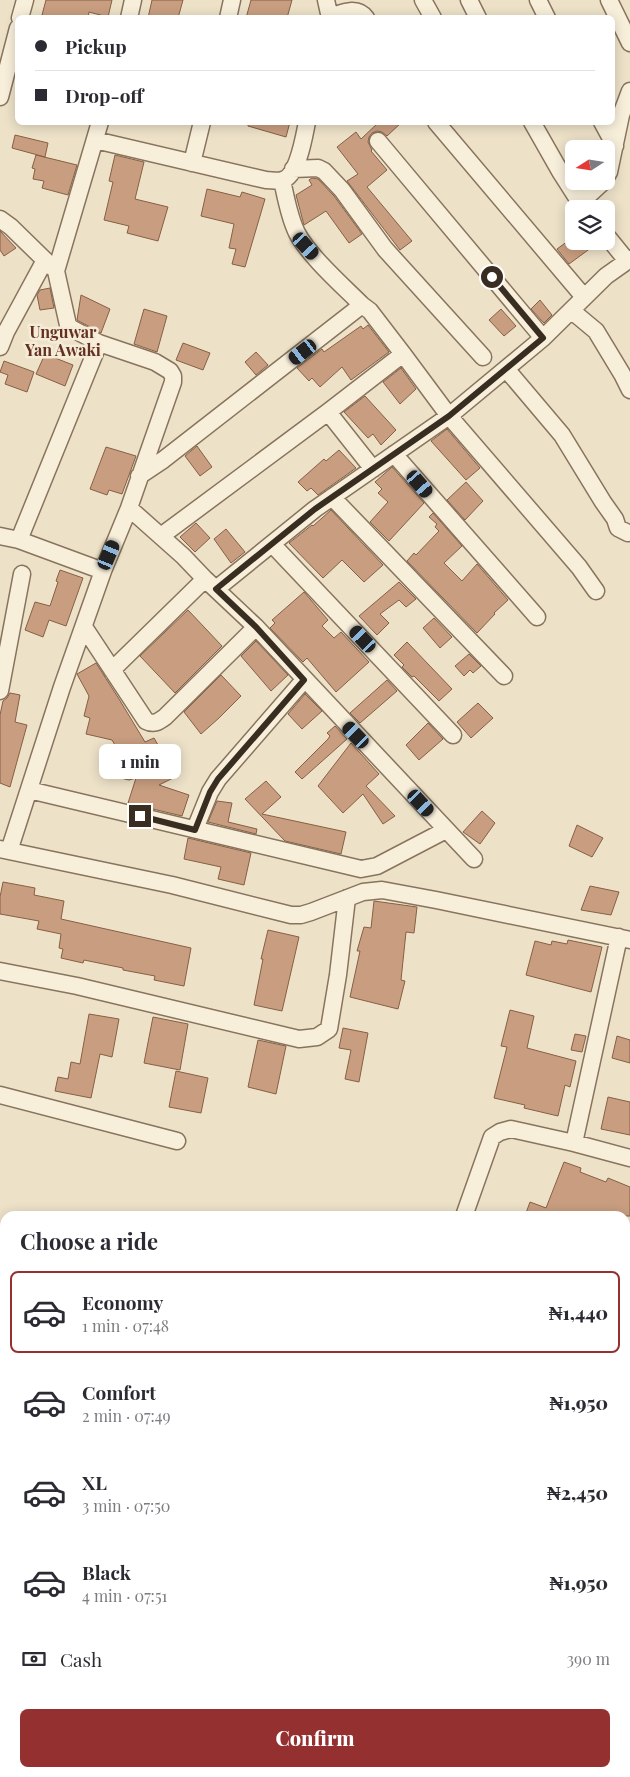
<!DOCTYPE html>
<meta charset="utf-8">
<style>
:root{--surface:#fff;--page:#f7f7f7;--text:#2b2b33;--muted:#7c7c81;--line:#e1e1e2;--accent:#953031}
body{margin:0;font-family:"Playfair Display",serif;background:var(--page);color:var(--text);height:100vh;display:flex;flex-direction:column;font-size:19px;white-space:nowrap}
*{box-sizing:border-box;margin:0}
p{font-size:16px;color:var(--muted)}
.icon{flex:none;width:28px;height:28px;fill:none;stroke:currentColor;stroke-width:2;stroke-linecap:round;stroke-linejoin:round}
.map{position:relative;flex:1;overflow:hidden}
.drawer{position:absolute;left:0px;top:1211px;width:630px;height:566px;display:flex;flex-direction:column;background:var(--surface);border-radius:15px 15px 0 0;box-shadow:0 2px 12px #0003}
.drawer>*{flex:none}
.hud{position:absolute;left:15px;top:15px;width:600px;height:110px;border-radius:8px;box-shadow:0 2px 12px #0003;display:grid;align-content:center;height:110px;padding:0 20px;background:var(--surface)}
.needle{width:32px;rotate:258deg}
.buttons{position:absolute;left:565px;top:140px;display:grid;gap:10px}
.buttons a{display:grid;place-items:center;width:50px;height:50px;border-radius:8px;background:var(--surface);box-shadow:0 2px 12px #0003;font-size:25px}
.end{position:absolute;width:22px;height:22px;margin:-11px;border:6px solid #392d21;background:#fff;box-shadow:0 0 0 2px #fff}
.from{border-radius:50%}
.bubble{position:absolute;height:35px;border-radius:8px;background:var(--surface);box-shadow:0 2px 12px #0003;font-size:16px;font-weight:800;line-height:35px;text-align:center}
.car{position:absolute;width:15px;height:30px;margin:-15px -8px;border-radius:6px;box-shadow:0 0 4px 1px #0007;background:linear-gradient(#222 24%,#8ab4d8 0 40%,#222 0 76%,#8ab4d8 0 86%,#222 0)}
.hud b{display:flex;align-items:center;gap:18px;height:48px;font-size:19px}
.hud b+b{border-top:1px solid var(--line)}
.hud i{width:12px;height:12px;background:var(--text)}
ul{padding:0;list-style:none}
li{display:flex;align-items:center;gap:15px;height:82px;margin:0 10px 8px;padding:0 10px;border:2px solid transparent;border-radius:8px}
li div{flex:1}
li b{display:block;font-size:19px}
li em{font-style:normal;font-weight:800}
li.active{border-color:var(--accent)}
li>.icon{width:45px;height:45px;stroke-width:1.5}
h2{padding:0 20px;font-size:22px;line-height:60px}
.pay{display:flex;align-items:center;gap:12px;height:55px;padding:0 20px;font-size:19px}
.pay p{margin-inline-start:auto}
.action{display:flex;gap:10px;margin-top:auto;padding:10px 20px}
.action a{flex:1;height:58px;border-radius:8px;background:var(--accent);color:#fff;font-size:20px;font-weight:800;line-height:58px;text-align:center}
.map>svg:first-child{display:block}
</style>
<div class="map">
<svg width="630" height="1777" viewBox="0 0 630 1777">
<rect width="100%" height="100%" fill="#ede2c8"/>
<path fill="#c99e80" stroke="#875f44" d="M46,0H112L108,17L89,12L88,18H52L42,15Z
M152,0H183L178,18H148Z
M251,0H292L287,18H246Z
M248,122H290L286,137L248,126Z
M379,122H402L387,136L382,132L377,131L372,133L369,137L368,142L372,150L371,151L387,170L367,187L412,241L400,250L347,181L358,174L337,147L356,132L361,139Z
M15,135L48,143L45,157L12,148Z
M36,155L77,165L68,195L42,188L44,181L33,179L35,169L32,168Z
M115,155L144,162L135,199L168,207L158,241L127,233L129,226L104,220L113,182L109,181Z
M312,178L318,179L334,196L362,234L349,243L326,211L304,225L296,195L312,185L309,180Z
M207,189L240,197L242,192L265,199L245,267L232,264L236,249L229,248L234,224L201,216Z
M0,231L16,248L4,256L0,250Z
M568,241H598L599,242L569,264L557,249Z
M50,288L54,308L40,310L37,295L40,290Z
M81,295L110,309L101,333L77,320Z
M540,300L552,315L544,323L531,309Z
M144,309L167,316L157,352L134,344Z
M501,309L516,326L504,336L489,320Z
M368,325L389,352L351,380L342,367L320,387L312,378L309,381L297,368L322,349L324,352L361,326L363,329Z
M183,343L210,353L203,370L176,360Z
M256,352L268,365L256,375L245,362Z
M45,354L73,365L65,386L36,374Z
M4,361L34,372L27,392L5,384L8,375L0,372Z
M401,368L416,389L400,404L383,382Z
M365,396L396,430L381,445L373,434L368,438L344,412Z
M447,429L480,468L466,480L431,441Z
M197,446L212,467L200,476L185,456Z
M106,447L136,456L122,494L109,490L107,495L90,489Z
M339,450L356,468L318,495L311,488L307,491L298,482L324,459L326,461Z
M392,467L424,503L389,541L370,522L388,502L378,493L382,489L375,482Z
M466,482L483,501L465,520L447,500Z
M331,510L383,565L364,582L342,560L323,578L289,543L312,525L313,526Z
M433,513L462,546L444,563L462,581L477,564L508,600L494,613L495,614L477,633L407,561L414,553L416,555L439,531L435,527L437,524L429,517Z
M196,523L210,538L195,552L180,537Z
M226,529L245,552L231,563L214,539Z
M60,570L83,578L66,626L49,620L43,637L25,630L35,602L50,606L58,582L56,581Z
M399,582L416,599L406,607L399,600L380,614L389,623L377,635L359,616Z
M304,592L328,620L322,626L334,638L341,632L369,662L336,692L307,658L303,662L270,628L275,623L272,620Z
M188,610L222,646L175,693L140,656Z
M434,618L452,637L440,648L423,628Z
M256,641L288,675L271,691L241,656Z
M407,642L452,689L439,701L414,676L412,677L402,667L404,665L394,655Z
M469,654L481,666L473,673L470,670L464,676L455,666Z
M96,663L119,699L145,742L154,738L166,759L170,757L179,775L159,785L189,795L182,816L128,803L136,778L129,780L103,774L122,757L112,740L86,734L90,718L84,716L89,696L77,674Z
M221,675L241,696L219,718L201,734L184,712Z
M387,680L397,691L360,723L350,713Z
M10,693L20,695L15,722L27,725L10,787L0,783V715L3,701L7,698Z
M305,694L322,711L302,729L288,714Z
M478,703L493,718L471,738L457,722Z
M428,723L443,739L419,760L406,745Z
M335,726L347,739L302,779L295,772L328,739L330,736L327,733Z
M351,743L379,774L366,786L395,816L383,824L363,794L343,813L318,786Z
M266,781L281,797L262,814L346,832L341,854L285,841L245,799Z
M217,801L232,803L228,822L257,829L256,834L208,822Z
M482,811L495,823L480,844L463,832Z
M577,825L603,838L592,857L569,846Z
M188,838L251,853L244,885L218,879L221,867L184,859Z
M3,882L35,888L34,895L64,901L61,919L191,948L184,986L154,980L155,976L123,970V968L84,960L83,963L61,958L63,949L59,948L61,934L37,929L39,921L0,914V897Z
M590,886L619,892L611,915L581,910Z
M374,901L417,907L414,933L406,932L401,980L405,981L398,1009L350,997L360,951H357L364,927L371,928Z
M268,930L299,937L282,1011L254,1005L263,959H261Z
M568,940L602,947L591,992L526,975L535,941L551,945L552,941L567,944Z
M510,1010L534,1016L527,1048L576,1061L570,1087L565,1085L558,1116L524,1108L525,1105L494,1098L507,1047L501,1046Z
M89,1014L119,1019L112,1057L100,1054L91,1098L55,1091L58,1077L68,1079L71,1062L80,1064Z
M153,1017L188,1024L180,1070L144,1063Z
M343,1028L368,1033L359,1082L345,1079L351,1050L339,1048Z
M575,1034L586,1036L582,1052L571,1050Z
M617,1036L630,1040V1063L612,1058Z
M258,1040L286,1046L276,1094L248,1087Z
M176,1071L208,1078L201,1113L169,1107Z
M608,1097L630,1102V1135L601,1129Z
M564,1162L581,1168L580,1172L606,1182L608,1178L630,1187V1216H534L526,1213L530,1202L546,1208Z"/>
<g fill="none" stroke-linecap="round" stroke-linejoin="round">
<defs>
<path id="street" d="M326,0L330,18
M423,0L433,18
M469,0L478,18
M538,0L547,18
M609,0L630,43
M330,17C342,13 357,5 366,18
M20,18L25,0
M129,18L133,0
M228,18L232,0
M0,97L18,28
M436,122L584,297
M532,122L561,173L584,209
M602,122L615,146
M95,140L266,180C271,180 278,182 283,180C298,175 304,137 307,122
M378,141L543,338
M192,163L202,122
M293,169L318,168L324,171L342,190L385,249L483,357
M606,177L609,172L621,115L630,91
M282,180C286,198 289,217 297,233C309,256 343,286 362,305
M580,203L604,181
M0,219L11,227L53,268
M606,235L627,261
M572,311L596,331L622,374L630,390
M0,347L6,332L45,260
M507,370L562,435L603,502L615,519L618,528L628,533
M328,412L373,469
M394,454L537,617
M139,476L163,460L362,305L370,311L403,354L449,416L579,567L596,591
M332,497L504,676
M129,508L183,556L205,579L256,627L474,859
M0,536L19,540L103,571
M161,536L328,412L403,354
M19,540L99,343
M272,544L453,735
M216,589L315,509L449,416L543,338L606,276L630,259
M84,627L146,721C154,725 158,722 165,717L256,627
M112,670L205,579
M0,691L22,574
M29,790L361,869L377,866L446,830
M195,829L210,792L218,779L304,680
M0,849L172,885L291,915H301L311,912L363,892L382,890L436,900L630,940
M9,851L62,687L103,571L129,508L173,382V376L170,371L155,362L99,343L71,328L68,325L56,271L100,122
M0,971L77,986L299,1039L317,1037L329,1029L338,975L347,898
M0,1095L177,1141
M574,1143L619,937
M464,1216L492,1137L500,1132L511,1129L574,1143L630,1158
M0,1293L5,1295
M625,1327L630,1329
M625,1475L630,1477
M0,1512L5,1514
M0,1650L5,1647
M625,1717L630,1718
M0,1729L5,1737
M27,1772L30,1777
M519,1772L522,1777
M55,1777L63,1772
M319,1777L326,1772"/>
</defs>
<use href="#street" stroke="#88745e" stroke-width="19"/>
<use href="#street" stroke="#f8efdb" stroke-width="16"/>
</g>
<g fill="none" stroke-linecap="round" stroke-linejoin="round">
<path stroke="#392d21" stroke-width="6" d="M140,816L195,830L210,792L218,779L304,680L256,627L216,589L315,509L449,416L543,338L492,277"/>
</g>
<g text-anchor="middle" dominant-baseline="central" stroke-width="5" stroke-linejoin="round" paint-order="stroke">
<g font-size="16" font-weight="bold" fill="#643022" stroke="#f5ecd7">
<text x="63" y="331">Unguwar<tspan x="63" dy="18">Yan Awaki</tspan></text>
</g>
</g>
</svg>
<div class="buttons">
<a><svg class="needle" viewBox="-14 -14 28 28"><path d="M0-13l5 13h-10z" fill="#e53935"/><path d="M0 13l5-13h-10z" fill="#7c7c81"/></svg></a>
<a><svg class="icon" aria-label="layers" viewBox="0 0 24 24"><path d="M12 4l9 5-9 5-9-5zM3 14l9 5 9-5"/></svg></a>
</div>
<i class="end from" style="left:492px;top:277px"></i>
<i class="end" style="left:140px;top:816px"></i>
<div class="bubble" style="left:99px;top:744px;width:82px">1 min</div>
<i class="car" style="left:306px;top:246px;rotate:138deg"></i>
<i class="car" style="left:303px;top:352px;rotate:232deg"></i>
<i class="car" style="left:420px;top:484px;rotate:139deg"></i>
<i class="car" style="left:109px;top:555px;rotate:23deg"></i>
<i class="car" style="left:363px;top:639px;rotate:317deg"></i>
<i class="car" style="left:356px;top:735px;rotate:316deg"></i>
<i class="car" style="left:421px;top:803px;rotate:137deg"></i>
<div class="hud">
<b><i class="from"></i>Pickup</b>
<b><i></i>Drop-off</b>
</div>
<section class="drawer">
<h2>Choose a ride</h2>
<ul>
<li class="active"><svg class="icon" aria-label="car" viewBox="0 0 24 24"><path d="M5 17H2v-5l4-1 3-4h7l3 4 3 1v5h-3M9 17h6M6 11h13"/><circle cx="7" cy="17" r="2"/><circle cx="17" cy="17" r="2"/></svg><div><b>Economy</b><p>1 min · 07:48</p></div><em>₦1,440</em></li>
<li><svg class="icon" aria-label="car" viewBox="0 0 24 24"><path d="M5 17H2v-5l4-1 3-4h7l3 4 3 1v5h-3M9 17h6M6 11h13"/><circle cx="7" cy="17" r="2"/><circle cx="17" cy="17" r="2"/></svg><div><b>Comfort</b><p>2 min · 07:49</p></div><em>₦1,950</em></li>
<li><svg class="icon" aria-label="car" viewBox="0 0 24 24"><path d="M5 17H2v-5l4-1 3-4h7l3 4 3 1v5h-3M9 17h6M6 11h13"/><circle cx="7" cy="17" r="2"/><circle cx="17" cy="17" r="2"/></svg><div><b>XL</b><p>3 min · 07:50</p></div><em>₦2,450</em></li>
<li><svg class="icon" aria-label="car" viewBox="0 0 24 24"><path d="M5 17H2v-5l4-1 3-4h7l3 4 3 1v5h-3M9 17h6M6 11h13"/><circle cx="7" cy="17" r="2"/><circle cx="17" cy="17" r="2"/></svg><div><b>Black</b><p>4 min · 07:51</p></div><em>₦1,950</em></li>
</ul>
<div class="pay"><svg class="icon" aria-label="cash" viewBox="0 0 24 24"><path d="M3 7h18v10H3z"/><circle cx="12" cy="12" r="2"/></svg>Cash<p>390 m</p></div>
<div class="action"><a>Confirm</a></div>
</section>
</div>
